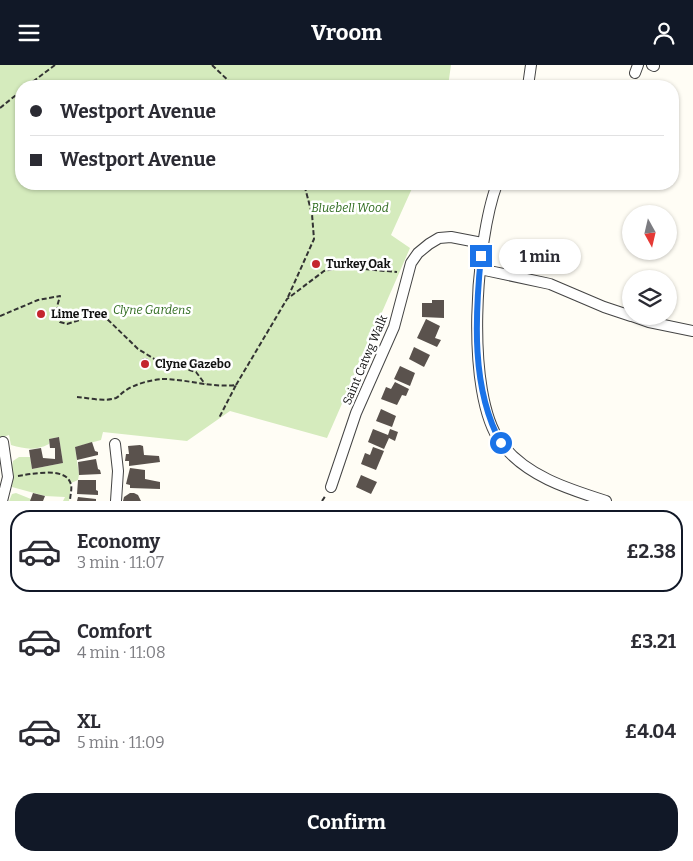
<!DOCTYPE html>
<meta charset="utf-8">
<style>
:root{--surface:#fff;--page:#f7f7f7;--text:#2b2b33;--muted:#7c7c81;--line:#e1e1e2;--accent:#111827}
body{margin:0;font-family:Bitter,serif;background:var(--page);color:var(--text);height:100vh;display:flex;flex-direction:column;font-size:19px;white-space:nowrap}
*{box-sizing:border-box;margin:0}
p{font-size:16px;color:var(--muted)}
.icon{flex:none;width:28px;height:28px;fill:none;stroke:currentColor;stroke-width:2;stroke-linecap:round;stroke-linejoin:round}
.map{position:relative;height:436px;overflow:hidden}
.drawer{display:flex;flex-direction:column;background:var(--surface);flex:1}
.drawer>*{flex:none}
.hud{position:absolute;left:15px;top:15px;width:664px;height:110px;border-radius:20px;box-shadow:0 1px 4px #0004;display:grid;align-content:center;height:110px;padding:0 15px;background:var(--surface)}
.needle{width:32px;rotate:172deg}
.tools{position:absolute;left:622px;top:140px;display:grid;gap:10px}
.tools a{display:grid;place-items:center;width:55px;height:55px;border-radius:50%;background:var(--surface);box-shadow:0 1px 4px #0004;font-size:25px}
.end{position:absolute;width:22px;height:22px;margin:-11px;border:6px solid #1a73e8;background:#fff;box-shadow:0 0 0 2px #fff}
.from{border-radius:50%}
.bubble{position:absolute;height:35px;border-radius:18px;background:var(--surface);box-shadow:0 1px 4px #0004;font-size:16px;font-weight:700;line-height:35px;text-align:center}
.hud b{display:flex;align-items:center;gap:18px;height:48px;font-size:19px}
.hud b+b{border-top:1px solid var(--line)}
.hud i{width:12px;height:12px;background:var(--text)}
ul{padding:9px 0 0;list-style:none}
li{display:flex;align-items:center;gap:15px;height:82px;margin:0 10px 8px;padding:0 5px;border:2px solid transparent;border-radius:20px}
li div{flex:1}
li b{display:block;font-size:19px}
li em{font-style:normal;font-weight:700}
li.active{border-color:var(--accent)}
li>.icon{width:45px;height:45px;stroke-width:1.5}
.cta{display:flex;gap:10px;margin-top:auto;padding:10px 15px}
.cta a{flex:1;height:58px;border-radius:20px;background:var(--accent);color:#fff;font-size:20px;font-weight:700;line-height:58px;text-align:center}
header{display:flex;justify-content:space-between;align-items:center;height:65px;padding:0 15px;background:var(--accent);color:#fff;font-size:22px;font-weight:700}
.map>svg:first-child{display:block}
</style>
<header><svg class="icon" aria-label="menu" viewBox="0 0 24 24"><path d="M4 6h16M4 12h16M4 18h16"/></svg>Vroom<svg class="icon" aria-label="person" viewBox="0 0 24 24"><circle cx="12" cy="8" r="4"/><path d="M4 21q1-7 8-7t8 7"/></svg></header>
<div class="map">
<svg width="693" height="436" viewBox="0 0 693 436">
<rect width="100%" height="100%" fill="#fffdf5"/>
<path fill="#d5ebbd" d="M0,0H451L448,21H21V119H414L391,170L410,183L327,373L230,346L187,376L103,367L101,375L75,382L79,410L78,415L71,418L69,436H63L65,432L45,431L12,422C13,413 11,404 13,396L19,392H30L32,404L63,398L59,372L49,374V379C35,386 25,384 11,380L9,370L0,373Z
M16,428L31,434L30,436H9L12,429Z"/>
<path fill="#5a524d" d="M432,235H444V253L422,252V238H432Z
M426,254L440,261L435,273L441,275L437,282L417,273Z
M414,282L430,290L424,302L409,294Z
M140 298a5 5 0 1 1 10 0a5 5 0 1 1-10 0Z
M400,301L415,308L410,321L394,314Z
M395,317L409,324L406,331L402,330L397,340L381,334L386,322L391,324Z
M381,344L396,351L392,362L376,356Z
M373,364L388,370L390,364L398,367L395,376L389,373L384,384L368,377Z
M59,372L63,398L32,404L29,385L41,383L43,393L55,394V383H50L49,374Z
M92,377L95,386L98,387V390L77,395L75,382Z
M140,380L143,381L144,390L159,391L160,397L129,401V396H125L126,389H129L128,381Z
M373,382L384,386L376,405L361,399L365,388L370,390Z
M96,394L98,404L100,405L101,409L79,410L78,397Z
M130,403L145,405V414L160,417V424L130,423V420L126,419Z
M361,410L377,417L371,429L356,422Z
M78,415H96V425L98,426V430L77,429Z
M33,428L45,431L43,436H30Z
M130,428H134L138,430L141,436H123L124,432Z
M78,432L96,434V436H77Z"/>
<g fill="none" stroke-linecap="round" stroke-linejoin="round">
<defs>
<path id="minor" d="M652,0L654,1
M635,8L638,0
M528,21L531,0
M497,119C476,175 464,328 501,378C526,411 568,424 606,436
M480,204L550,219L604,242L631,251
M632,251L649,257L693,266
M115,379L118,406L116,436
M331,422L356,348L394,262L411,198L418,188L429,179L439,173L451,172L482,178
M2,436L8,412L3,377"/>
</defs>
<use href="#minor" stroke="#444" stroke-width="12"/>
<path stroke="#333" stroke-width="2" stroke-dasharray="5 2.5" stroke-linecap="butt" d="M212,0L234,21
M27,21L55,0
M0,43L21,26
M288,232L314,174L312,149L304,119
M0,251L38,235L60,231L57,242L60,257L67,259L101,248L138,284L156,295L196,307L205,319
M236,320L287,234L324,206L341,202L397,207
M77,332C89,333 104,337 116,333C120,331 121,328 125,326C134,319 151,315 162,314C187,314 211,323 236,320L219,353
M18,411C31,409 64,402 70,417C73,422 70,430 70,436
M322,436L326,430"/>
<use href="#minor" stroke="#fff" stroke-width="10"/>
</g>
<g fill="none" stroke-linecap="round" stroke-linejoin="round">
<path stroke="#1a73e8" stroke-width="6" d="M481,191C475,251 471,324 501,378"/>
</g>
<g fill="#c4262e" stroke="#fff" stroke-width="2">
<circle cx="316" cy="199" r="5"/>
<circle cx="41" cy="249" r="5"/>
<circle cx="145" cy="299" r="5"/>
</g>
<g text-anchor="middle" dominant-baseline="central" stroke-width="5" stroke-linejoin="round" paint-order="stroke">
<g font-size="12" font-style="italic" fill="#2f6b1f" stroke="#fff">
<text x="350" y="143">Bluebell Wood</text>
<text x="152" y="245">Clyne Gardens</text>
</g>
<g font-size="12" font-weight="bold" fill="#111" stroke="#fff" text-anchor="start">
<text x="326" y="199">Turkey Oak</text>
<text x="51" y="249">Lime Tree</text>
<text x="155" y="299">Clyne Gazebo</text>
</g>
<g font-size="12" fill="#111" stroke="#fff">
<text transform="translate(365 295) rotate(-67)">Saint Catwg Walk</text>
</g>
</g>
</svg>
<div class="tools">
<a><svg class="needle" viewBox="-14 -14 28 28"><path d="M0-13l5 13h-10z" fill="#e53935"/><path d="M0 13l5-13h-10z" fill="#7c7c81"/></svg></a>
<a><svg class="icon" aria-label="layers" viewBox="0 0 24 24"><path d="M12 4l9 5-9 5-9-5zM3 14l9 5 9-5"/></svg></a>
</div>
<i class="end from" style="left:501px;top:378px"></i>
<i class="end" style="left:481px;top:191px"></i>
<div class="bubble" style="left:499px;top:174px;width:82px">1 min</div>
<div class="hud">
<b><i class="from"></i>Westport Avenue</b>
<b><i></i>Westport Avenue</b>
</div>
</div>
<section class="drawer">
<ul>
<li class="active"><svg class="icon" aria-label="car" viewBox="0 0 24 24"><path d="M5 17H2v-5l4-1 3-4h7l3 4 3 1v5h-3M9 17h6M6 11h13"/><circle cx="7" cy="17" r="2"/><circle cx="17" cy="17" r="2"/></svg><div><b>Economy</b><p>3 min · 11:07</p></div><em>£2.38</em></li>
<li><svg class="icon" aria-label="car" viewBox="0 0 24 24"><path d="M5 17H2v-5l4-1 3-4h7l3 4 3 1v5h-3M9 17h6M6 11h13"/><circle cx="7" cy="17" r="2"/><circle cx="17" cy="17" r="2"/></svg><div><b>Comfort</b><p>4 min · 11:08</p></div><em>£3.21</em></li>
<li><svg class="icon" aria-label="car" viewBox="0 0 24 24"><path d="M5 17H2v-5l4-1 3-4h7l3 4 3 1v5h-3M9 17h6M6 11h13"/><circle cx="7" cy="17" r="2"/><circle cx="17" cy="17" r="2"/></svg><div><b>XL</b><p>5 min · 11:09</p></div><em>£4.04</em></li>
</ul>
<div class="cta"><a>Confirm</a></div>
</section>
